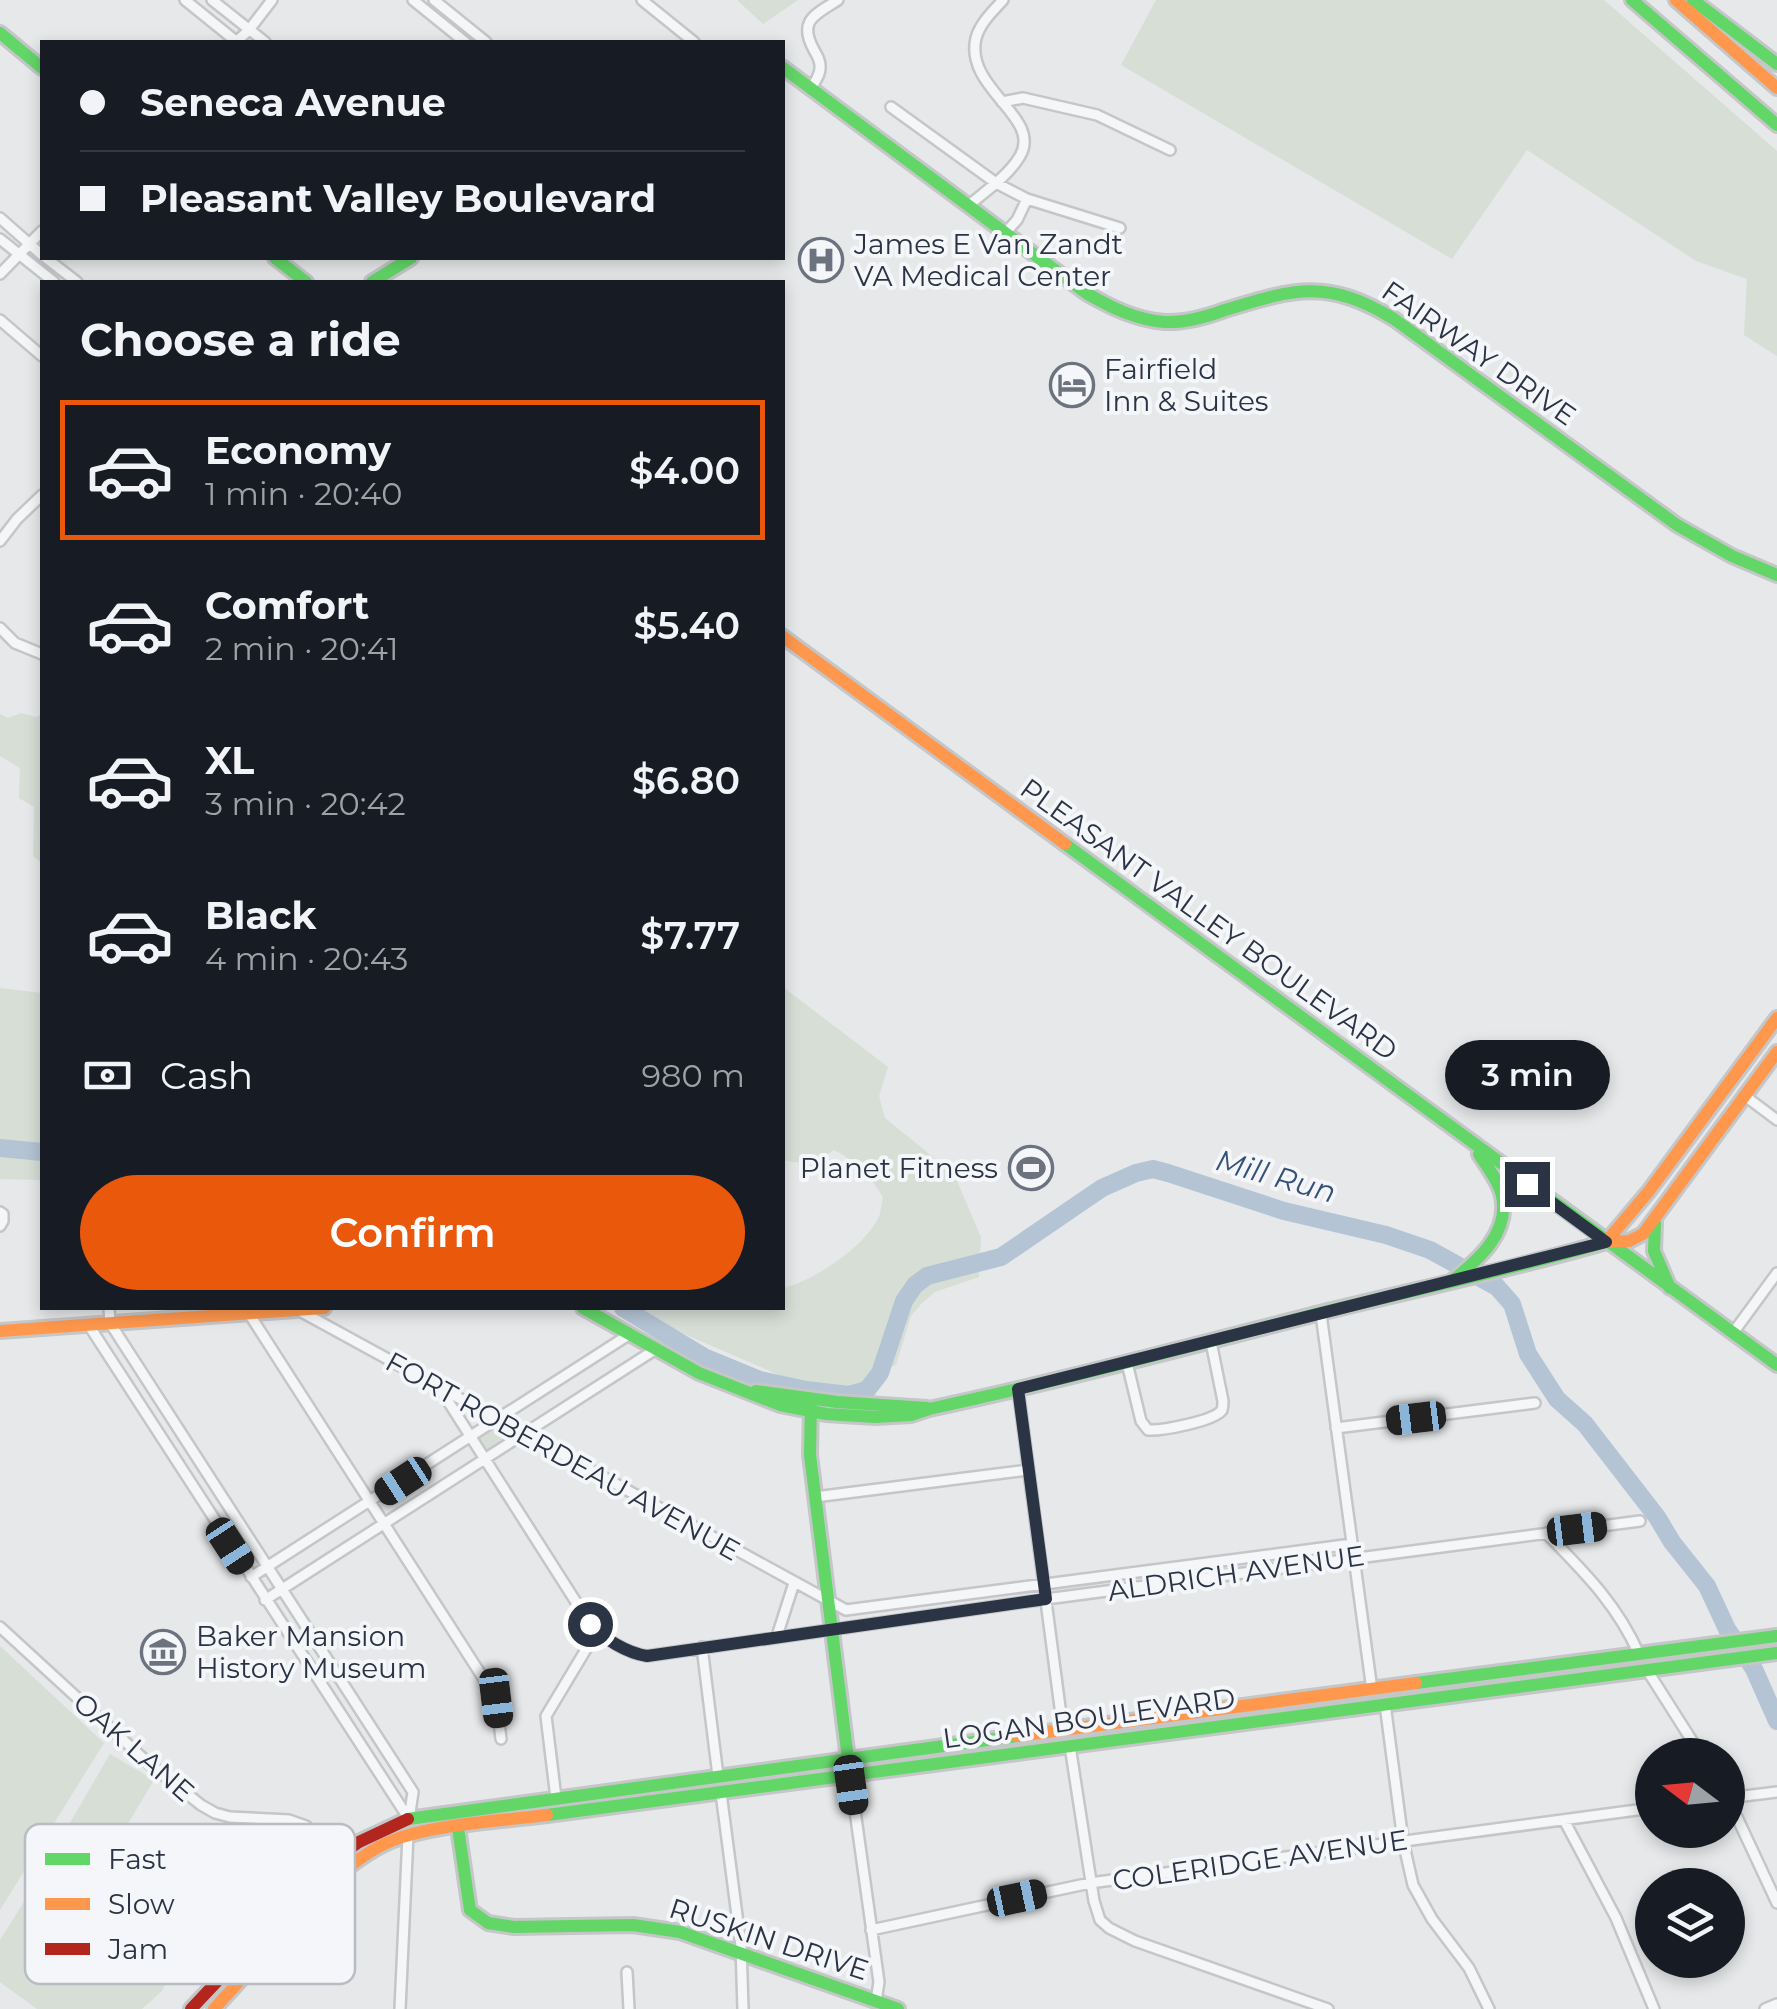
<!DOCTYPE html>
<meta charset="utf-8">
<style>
:root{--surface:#171b24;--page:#20242c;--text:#f1f3f6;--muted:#9ea1a6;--line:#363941;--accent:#ea580c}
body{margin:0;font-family:Montserrat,sans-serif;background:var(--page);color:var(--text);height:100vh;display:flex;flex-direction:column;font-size:38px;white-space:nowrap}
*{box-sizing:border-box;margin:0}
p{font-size:32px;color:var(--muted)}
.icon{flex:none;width:55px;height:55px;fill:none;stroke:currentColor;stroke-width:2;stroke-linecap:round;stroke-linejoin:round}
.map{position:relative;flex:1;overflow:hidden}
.side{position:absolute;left:40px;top:280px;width:745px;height:1030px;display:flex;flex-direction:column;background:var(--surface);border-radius:0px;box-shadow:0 5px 15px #0003}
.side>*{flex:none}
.top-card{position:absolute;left:40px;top:40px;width:745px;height:220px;border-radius:0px;box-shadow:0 5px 15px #0003;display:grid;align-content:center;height:220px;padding:0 40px;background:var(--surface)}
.needle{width:65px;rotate:286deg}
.buttons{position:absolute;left:1635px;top:1738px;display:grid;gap:20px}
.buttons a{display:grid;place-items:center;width:110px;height:110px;border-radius:50%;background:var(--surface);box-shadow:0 5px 15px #0003;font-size:50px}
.end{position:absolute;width:45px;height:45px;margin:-22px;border:12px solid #2b3445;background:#fff;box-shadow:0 0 0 5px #fff}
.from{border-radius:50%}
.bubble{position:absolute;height:70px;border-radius:35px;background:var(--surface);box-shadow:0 5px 15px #0003;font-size:32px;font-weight:600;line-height:70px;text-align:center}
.car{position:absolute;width:30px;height:60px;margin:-30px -15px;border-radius:12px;box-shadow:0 0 8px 2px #0007;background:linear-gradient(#222 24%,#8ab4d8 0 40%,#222 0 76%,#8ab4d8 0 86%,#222 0)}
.top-card b{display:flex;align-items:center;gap:35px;height:95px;font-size:38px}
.top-card b+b{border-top:2px solid var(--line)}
.top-card i{width:25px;height:25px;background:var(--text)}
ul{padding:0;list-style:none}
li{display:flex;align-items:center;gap:30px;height:140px;margin:0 20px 15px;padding:0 20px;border:5px solid transparent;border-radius:0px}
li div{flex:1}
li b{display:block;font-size:38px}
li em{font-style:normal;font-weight:600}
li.on{border-color:var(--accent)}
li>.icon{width:90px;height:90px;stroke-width:1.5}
h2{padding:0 40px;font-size:45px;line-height:120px}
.pay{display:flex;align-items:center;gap:25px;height:110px;padding:0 40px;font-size:38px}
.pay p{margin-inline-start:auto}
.button{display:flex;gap:20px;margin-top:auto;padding:20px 40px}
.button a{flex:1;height:115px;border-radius:60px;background:var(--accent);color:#fff;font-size:40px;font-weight:600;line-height:115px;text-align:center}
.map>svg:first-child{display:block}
</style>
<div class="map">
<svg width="1777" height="2009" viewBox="0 0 1777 2009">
<rect width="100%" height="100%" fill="#e6e8ea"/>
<path fill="#d6ded6" d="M737,0H798L763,24Z
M1156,0H1604L1777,151V356L1744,335L1747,279L1696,261L1527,150L1452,259L1121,65Z
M21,713L36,717L42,714V863L33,856L34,807L19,798L20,768L0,756V714L8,718Z
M783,987L888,1067L879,1096L885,1118L954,1174L981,1237L979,1277L935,1292L922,1303L911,1316L896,1365L873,1374L858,1389L818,1392L624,1308H782L783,1288C814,1281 868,1245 880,1214C880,1212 883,1198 883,1197C870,1176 856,1161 834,1150C817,1162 803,1165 783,1160Z
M0,988L42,993V1180L0,1179Z
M496,1426H502L513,1435L486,1453L476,1439Z
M0,1646L104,1743L0,1910Z
M110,1754L154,1780L123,1832L168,1857L155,1879L67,1828Z
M57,1849H80L193,1927L162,1991L142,2009H37L0,1982V1940Z"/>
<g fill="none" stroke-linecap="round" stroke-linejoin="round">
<path stroke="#b4c4d5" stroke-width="18" d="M0,1148L42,1152
M623,1308L704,1357L760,1380L806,1390L849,1395L867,1390L880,1373L904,1301L915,1285L927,1276L1001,1257L1102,1188L1136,1173L1153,1169L1168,1173L1284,1211L1386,1235L1430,1250L1497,1287L1512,1304L1528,1354L1557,1399L1585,1424L1657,1517L1672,1542L1707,1586L1727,1629L1754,1669L1777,1721"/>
<defs>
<path id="street" d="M185,0L237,42
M212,0L265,42
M413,0L465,42
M434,0L486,42
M642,0L694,42
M236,42L249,30L272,0
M811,89C815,81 821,74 820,66C820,59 817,56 814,50C798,21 814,15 838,0
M1002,102L1023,98L1097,115L1170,150
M891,107L996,183L1027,199L1120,228
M969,205C986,191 1009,175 1020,156C1043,117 964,89 976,38C980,23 993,11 1003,0
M0,218L42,255
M1006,232L1017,220L1027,199
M0,239L54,282
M46,258L77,282
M0,274L42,231
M0,320L42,356
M0,541L17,519L42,495
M0,628L15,643L42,654
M1745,1096L1777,1120
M0,1212L3,1214V1221L0,1226
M109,1308L110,1323L413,1792L409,1819
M300,1311L846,1610L1352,1544
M248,1312L496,1698L501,1739
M1321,1314L1372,1690
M88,1324L409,1819
M1733,1333L1777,1273
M1127,1363L1141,1421L1148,1430C1161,1431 1215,1421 1222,1410C1223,1407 1223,1404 1223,1401L1211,1342
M439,1387L590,1624C604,1639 627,1653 647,1656L1046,1599L1640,1521
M1018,1389L1063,1730
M1336,1428L1535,1403
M815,1497L1028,1470
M1546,1533C1584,1572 1616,1603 1639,1654
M251,1577L630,1334
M265,1600L656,1349
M0,1627L146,1761L201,1805L215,1813L230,1817L289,1820L306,1826L336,1855
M777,1636L794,1583
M702,1647L718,1776
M1647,1670L1701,1755
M1385,1704L1403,1841L1413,1885L1432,1919L1469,1968L1489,2009
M1070,1746L1094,1901L1100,1920L1109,1928L1135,1941L1328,2009
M850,1775L879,1982L876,2001
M721,1793L741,1946L743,2009
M556,1798L546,1716L597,1631
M1728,1798L1777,1903
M1728,1798L1777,1792
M1564,1820L1616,1918L1654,2009
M871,1930L1090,1883L1652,1808
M627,1972L629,2009
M400,2009L408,1835
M1765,2009L1777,2004"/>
<path id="fast" d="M1632,0L1777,125
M1693,0L1777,64
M0,33L42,68
M782,67L1086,293C1110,307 1136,320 1165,322C1185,323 1206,317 1225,310C1296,288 1328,279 1394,319L1677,525L1732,556L1777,575
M275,258L306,282
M372,282L411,258
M1065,844L1777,1365
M1655,1223L1654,1251L1670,1288
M1452,1281C1478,1260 1510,1233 1502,1196C1499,1181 1487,1167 1479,1154
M583,1308L699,1373L780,1405L826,1414L875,1417L911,1415L929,1409C1059,1381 1188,1347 1316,1314C1413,1290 1510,1270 1606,1242
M756,1391L837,1402L927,1408
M811,1400L810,1455L850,1775
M1416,1683L1777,1636
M547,1815L1777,1653
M408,1819L1017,1736
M458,1828L470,1910L488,1923L514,1927L633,1925L680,1932L898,2009"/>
<path id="slow" d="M1676,0L1777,88
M782,636L1065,844
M1606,1242L1649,1191L1777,1018
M1607,1242L1629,1241L1643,1234L1777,1052
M0,1331L324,1308
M1017,1736L1416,1683
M214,2009L326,1886C345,1869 367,1851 391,1841C433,1824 501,1821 547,1815"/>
<path id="jam" d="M191,2009L326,1866L359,1842L408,1819"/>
</defs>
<use href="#street" stroke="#c4c6c8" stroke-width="14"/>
<use href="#fast" stroke="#c4c6c8" stroke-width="18"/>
<use href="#slow" stroke="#c4c6c8" stroke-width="18"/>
<use href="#jam" stroke="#c4c6c8" stroke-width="18"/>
<use href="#street" stroke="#f5f6f7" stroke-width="9"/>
<use href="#fast" stroke="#63d668" stroke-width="12"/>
<use href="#slow" stroke="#ff974d" stroke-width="12"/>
<use href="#jam" stroke="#b3261e" stroke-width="12"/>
</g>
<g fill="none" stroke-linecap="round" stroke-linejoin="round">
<path stroke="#2b3445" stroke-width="12" d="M590,1624C604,1639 627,1653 647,1656L1046,1599L1018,1389L1606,1242L1527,1184"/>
</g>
<defs>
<symbol id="hospital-ring" viewBox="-11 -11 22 22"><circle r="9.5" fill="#f4f6f9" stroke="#6c737f" stroke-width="1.5"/><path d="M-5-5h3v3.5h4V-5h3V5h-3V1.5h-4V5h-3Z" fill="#6c737f"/></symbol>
<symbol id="hotel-ring" viewBox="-11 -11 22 22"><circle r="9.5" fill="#f4f6f9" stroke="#6c737f" stroke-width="1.5"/><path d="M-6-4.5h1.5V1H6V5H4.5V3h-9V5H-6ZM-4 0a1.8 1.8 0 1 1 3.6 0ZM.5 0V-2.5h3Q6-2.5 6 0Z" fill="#6c737f"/></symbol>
<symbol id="stadium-ring" viewBox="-11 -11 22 22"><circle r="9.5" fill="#f4f6f9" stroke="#6c737f" stroke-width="1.5"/><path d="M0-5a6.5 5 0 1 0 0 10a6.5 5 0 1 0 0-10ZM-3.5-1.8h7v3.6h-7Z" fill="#6c737f"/></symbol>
<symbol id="museum-ring" viewBox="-11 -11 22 22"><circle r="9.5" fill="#f4f6f9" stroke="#6c737f" stroke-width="1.5"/><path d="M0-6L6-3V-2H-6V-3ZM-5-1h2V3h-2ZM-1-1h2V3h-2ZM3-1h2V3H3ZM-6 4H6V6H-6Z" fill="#6c737f"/></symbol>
</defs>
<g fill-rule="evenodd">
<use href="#hospital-ring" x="796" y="235" width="50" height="50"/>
<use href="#hotel-ring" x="1047" y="360" width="50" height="50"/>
<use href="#stadium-ring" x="1006" y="1143" width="50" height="50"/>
<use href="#museum-ring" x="138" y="1627" width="50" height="50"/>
</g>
<g text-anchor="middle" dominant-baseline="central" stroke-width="8" stroke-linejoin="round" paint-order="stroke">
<g font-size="28" fill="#2b3445" stroke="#f4f6f9" text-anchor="start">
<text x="854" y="244">James E Van Zandt<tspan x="854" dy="32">VA Medical Center</tspan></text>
<text x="1104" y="369">Fairfield<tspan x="1104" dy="32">Inn &amp; Suites</tspan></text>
<text x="998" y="1168" text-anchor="end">Planet Fitness</text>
<text x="196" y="1636">Baker Mansion<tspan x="196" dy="32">History Museum</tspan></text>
</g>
<g font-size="28" fill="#2b3445" stroke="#f4f6f9">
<text transform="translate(1479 353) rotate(35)">FAIRWAY DRIVE</text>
<text transform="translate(1209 919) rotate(36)">PLEASANT VALLEY BOULEVARD</text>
<text transform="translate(563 1456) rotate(29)">FORT ROBERDEAU AVENUE</text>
<text transform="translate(1236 1573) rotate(-8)">ALDRICH AVENUE</text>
<text transform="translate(1089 1718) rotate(-8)">LOGAN BOULEVARD</text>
<text transform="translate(134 1747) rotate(41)">OAK LANE</text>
<text transform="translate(1260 1860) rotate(-8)">COLERIDGE AVENUE</text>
<text transform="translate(769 1939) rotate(18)">RUSKIN DRIVE</text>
</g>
<g font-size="30" font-style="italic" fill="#34527a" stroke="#f4f6f9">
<text transform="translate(1276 1176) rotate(16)">Mill Run</text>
</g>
</g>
<rect x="25" y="1824" width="330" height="160" rx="15" fill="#f4f6f9" stroke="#b8bcc3" stroke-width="2.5"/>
<rect x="45" y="1853" width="45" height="12" fill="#63d668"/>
<rect x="45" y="1898" width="45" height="12" fill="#ff974d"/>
<rect x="45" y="1943" width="45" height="12" fill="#b3261e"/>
<g font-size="28" fill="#2b3445">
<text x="108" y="1869">Fast</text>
<text x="108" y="1914">Slow</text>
<text x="108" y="1959">Jam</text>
</g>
</svg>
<div class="buttons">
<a><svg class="needle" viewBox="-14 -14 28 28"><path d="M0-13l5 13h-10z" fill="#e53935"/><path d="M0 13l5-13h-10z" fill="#9ea1a6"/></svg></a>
<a><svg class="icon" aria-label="layers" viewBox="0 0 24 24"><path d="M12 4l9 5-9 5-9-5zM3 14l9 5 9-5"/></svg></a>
</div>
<i class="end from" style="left:590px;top:1624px"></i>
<i class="end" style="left:1527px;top:1184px"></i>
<div class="bubble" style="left:1445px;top:1040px;width:165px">3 min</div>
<i class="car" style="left:1416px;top:1418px;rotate:263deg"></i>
<i class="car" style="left:403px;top:1481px;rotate:237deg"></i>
<i class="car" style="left:1577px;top:1529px;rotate:83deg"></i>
<i class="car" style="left:230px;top:1546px;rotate:147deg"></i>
<i class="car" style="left:496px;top:1698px;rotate:173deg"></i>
<i class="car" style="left:851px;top:1785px;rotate:172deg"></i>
<i class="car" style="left:1017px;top:1898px;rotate:78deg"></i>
<div class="top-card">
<b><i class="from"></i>Seneca Avenue</b>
<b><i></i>Pleasant Valley Boulevard</b>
</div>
<section class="side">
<h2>Choose a ride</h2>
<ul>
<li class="on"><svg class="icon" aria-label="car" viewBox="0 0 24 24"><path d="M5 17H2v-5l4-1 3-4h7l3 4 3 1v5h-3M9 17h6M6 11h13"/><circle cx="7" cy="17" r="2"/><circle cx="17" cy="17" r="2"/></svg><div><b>Economy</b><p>1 min · 20:40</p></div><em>$4.00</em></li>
<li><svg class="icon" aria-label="car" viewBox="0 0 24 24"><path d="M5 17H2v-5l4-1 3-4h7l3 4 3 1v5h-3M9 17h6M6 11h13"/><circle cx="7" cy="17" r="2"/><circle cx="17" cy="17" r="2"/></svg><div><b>Comfort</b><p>2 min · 20:41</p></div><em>$5.40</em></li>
<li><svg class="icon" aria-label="car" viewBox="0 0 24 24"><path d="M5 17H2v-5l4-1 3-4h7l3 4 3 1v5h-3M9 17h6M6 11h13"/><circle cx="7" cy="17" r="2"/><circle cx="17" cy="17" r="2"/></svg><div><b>XL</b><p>3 min · 20:42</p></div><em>$6.80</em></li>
<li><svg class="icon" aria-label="car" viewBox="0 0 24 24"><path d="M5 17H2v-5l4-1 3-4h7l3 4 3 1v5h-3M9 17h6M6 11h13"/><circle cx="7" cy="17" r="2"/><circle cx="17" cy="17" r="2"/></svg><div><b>Black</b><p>4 min · 20:43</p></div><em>$7.77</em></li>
</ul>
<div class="pay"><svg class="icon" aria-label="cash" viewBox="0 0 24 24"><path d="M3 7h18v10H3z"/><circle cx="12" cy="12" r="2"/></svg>Cash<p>980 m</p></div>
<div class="button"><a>Confirm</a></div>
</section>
</div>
